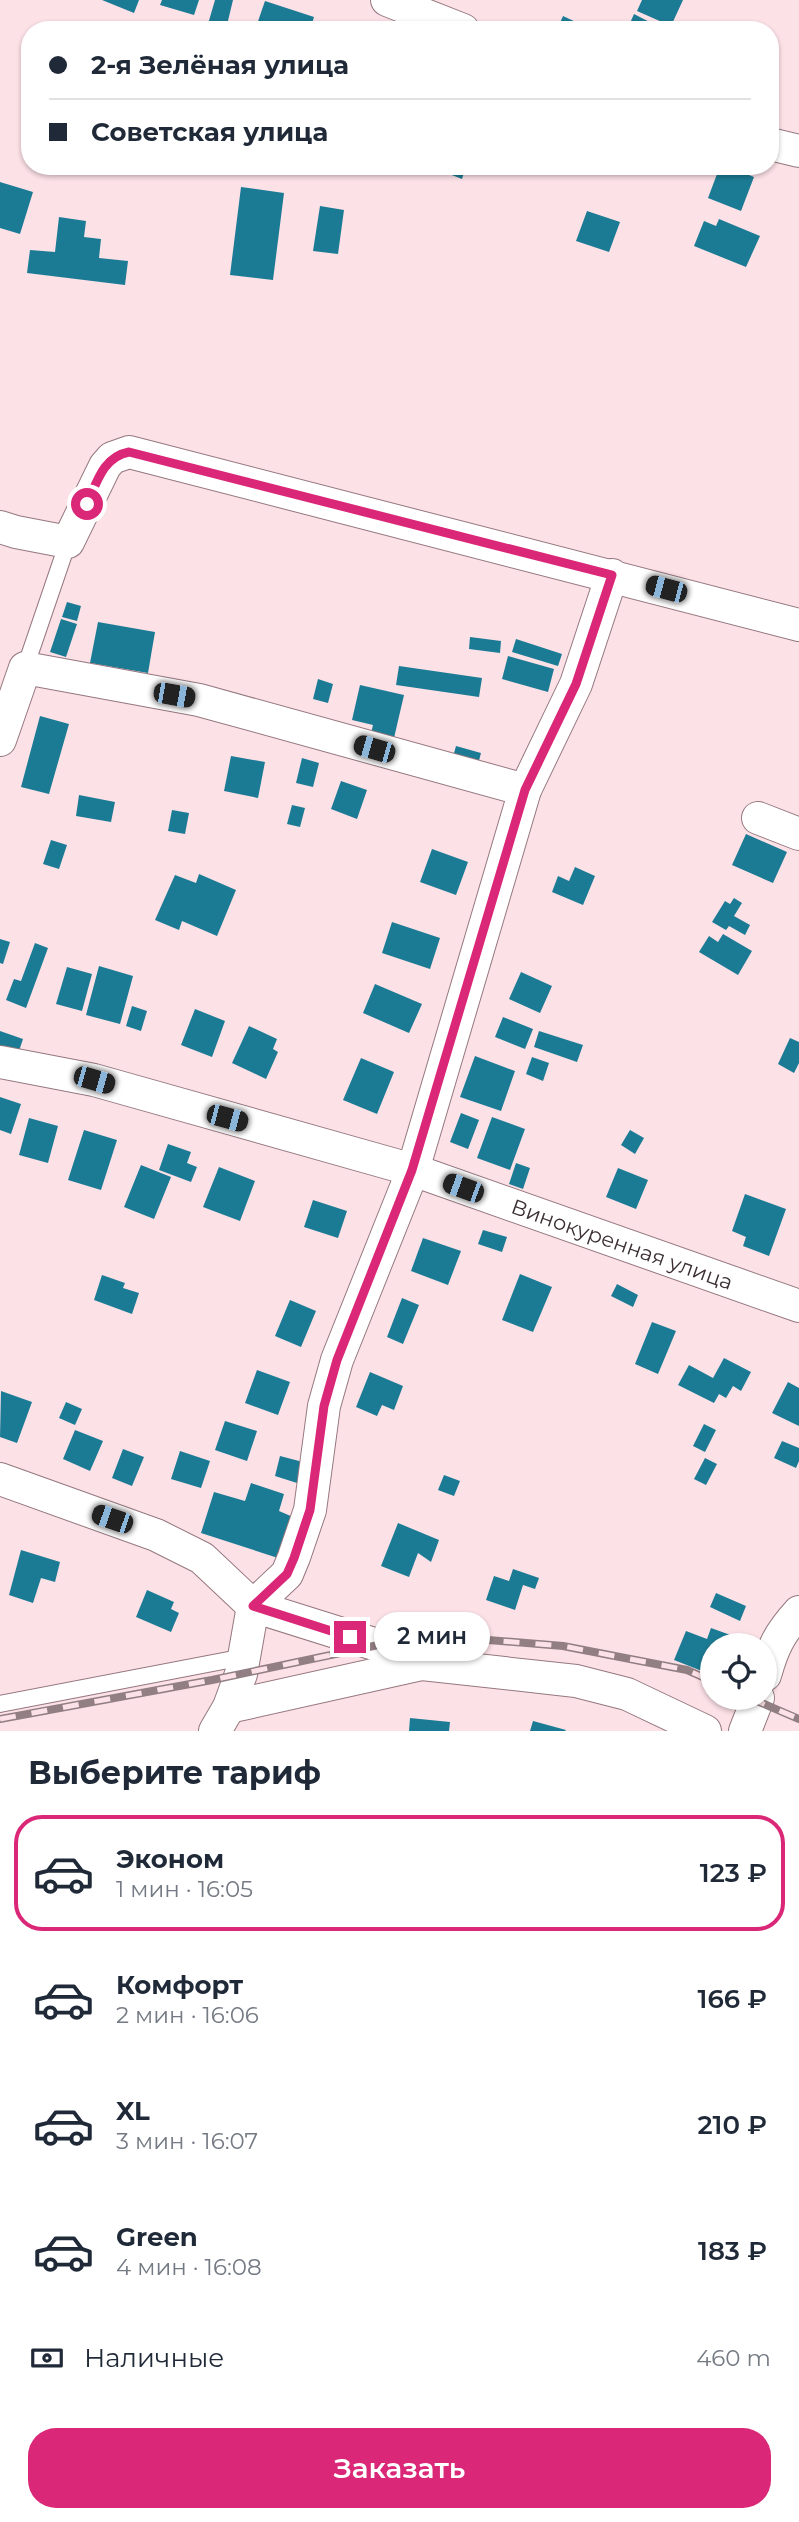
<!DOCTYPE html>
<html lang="ru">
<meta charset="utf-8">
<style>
:root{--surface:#fff;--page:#f6f6f7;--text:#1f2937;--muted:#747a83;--line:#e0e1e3;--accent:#db2777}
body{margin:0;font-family:Montserrat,sans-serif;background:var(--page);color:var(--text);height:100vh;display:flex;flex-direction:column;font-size:26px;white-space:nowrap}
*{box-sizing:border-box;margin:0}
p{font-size:23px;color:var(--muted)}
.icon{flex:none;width:38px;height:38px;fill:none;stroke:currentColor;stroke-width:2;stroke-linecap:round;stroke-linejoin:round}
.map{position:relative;height:1731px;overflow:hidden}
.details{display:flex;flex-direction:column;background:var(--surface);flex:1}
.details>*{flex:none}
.hud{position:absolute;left:21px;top:21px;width:758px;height:154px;border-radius:28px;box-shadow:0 2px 5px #0004;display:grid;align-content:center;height:154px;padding:0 28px;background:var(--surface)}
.controls{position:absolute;left:700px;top:1633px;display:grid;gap:14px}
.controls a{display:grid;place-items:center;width:77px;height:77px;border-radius:50%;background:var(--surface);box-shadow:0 2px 5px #0004;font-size:35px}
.end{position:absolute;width:32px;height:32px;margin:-16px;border:9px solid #db2777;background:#fff;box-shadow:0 0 0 4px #fff}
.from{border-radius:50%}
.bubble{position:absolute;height:49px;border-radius:24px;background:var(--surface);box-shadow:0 2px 5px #0004;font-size:23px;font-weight:600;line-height:49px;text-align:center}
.car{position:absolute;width:21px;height:42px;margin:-21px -10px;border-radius:9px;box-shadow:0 0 5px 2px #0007;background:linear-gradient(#222 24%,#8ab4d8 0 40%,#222 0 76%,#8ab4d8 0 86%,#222 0)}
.hud b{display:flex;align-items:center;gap:24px;height:66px;font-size:26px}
.hud b+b{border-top:2px solid var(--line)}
.hud i{width:18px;height:18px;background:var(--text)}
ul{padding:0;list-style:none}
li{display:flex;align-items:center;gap:21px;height:116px;margin:0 14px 10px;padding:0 14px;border:4px solid transparent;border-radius:28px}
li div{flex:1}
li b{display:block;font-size:26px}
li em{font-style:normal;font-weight:600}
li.selected{border-color:var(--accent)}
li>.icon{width:63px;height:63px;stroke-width:1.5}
h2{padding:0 28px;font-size:32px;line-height:84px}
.pay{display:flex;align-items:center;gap:18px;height:77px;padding:0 28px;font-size:26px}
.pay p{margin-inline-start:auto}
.action{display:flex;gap:14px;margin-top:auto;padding:14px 28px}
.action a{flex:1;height:80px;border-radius:28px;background:var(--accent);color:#fff;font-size:28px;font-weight:600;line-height:80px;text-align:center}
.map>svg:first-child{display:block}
</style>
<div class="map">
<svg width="799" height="1731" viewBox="0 0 799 1731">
<rect width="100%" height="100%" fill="#fce1e7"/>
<path fill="#1c7b94" d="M102,0H139L134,13Z
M162,0H199L194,15L160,5Z
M215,0H233L226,29L208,24Z
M642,0H683L671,26L637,11Z
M265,1L314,17L310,30H255Z
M634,14L665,30H627Z
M563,16L593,30H557Z
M446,166H466L462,179L444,172Z
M720,166H727L754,177L741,211L708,198Z
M0,182L33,192L20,234L0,228Z
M241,187L284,193L273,280L230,275Z
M320,206L344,210L338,254L313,251Z
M587,211L620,222L609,252L576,241Z
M59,217L86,221L84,237L101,239L99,258L128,261L125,285L27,273L30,250L55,252Z
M719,219L760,236L746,267L694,246L704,221L716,226Z
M67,602L81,606L77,621L62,617Z
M61,619L77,624L66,657L50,652Z
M98,622L155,632L148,673L90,663Z
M470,637L501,641L500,653L469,649Z
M516,639L562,654L558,666L512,652Z
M508,656L554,669L548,692L502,679Z
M399,666L482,678L479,697L396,685Z
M318,679L333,684L328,703L313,699Z
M360,685L404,695L394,738L371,733L373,725L352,720Z
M40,716L69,724L49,794L21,787Z
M456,746L481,753L476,772L451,764Z
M231,756L265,762L258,798L224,791Z
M302,758L319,763L313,787L296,783Z
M341,781L367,790L357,819L331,809Z
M79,795L115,802L111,822L76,816Z
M292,805L305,808L300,827L287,824Z
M172,810L189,813L185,834L168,831Z
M746,834L787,852L773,883L732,865Z
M51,840L67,845L59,869L43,864Z
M432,849L468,862L456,895L420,882Z
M575,867L595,876L583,905L552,892L558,876L569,881Z
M199,874L236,890L217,936L182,921L179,930L155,920L175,875L196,883Z
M734,898L742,903L734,916L750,925L745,935L729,926L726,930L712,922L725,901L730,904Z
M392,922L440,938L430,969L382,953Z
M723,934L752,951L738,975L699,952L709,936L718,942Z
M0,939L10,942L3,964L0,963Z
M35,943L48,948L26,1008L6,1000L14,979L21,981Z
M99,966L133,976L120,1024L86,1015Z
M67,967L92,974L82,1011L56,1004Z
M521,972L552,986L540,1013L509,999Z
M375,984L422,1004L409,1033L363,1013Z
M132,1006L147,1011L141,1031L126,1026Z
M195,1009L225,1021L212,1057L181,1045Z
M503,1017L533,1029L525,1049L495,1037Z
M249,1026L277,1039L273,1049L278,1052L266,1079L232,1063Z
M0,1031L23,1039L18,1054L0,1048Z
M539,1031L583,1045L577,1062L534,1047Z
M790,1038L799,1042V1063L794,1073L778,1064Z
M475,1056L515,1071L501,1111L460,1097Z
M532,1057L549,1063L543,1081L526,1074Z
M361,1058L394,1072L377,1114L343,1100Z
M0,1097L21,1104L11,1134L0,1130Z
M461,1113L479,1120L468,1149L450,1142Z
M492,1117L525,1129L510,1170L477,1158Z
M29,1118L58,1126L48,1163L19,1155Z
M84,1130L117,1140L101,1190L68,1180Z
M630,1130L644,1138L635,1154L621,1145Z
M168,1144L191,1152L187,1163L197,1167L191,1182L159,1170Z
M516,1163L530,1168L523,1189L509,1184Z
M141,1165L171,1177L154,1219L124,1207Z
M219,1167L255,1181L240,1221L203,1207Z
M618,1168L648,1180L636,1209L606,1197Z
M745,1194L786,1209L769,1256L743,1246L746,1237L732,1231Z
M313,1200L347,1211L338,1238L304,1227Z
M483,1230L507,1237L502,1252L478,1244Z
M423,1238L461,1251L448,1285L411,1271Z
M520,1274L552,1287L533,1332L502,1320Z
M102,1275L125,1283L123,1288L139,1293L132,1314L94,1300Z
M617,1284L638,1295L633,1307L611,1296Z
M402,1298L419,1305L403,1344L387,1337Z
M290,1300L316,1311L301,1347L275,1336Z
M652,1322L676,1331L658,1374L635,1364Z
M724,1358L751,1372L741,1391L733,1386L726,1398L719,1394L714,1403L678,1385L689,1365L713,1378Z
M257,1370L290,1382L278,1415L245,1403Z
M370,1372L403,1386L394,1410L382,1405L377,1416L356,1407Z
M788,1382L799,1388V1426L772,1413Z
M1,1391L32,1402L17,1443L0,1437Z
M66,1402L82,1409L75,1425L59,1418Z
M225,1421L257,1431L247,1461L215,1450Z
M704,1424L716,1430L705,1452L693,1446Z
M75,1430L103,1441L90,1471L63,1459Z
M782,1441L799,1448V1461L796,1468L774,1458Z
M123,1449L144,1457L132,1486L112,1478Z
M180,1451L210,1461L201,1488L171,1479Z
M280,1456L303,1462L297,1483L275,1476Z
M705,1458L717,1464L706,1485L694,1479Z
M444,1475L460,1481L454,1496L438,1490Z
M251,1483L284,1494L279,1511L293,1517L278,1558L201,1533L214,1492L245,1501Z
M398,1523L439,1540L431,1562L418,1553L409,1577L381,1566Z
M21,1550L60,1562L55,1582L41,1578L33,1603L9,1595Z
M513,1569L539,1578L535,1589L523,1585L515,1610L486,1600L494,1576L509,1581Z
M147,1590L174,1602L171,1609L179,1613L171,1632L136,1617Z
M716,1593L746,1606L740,1621L710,1607Z
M711,1628L736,1637L733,1645H712V1675L674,1660L686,1631L707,1639Z
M410,1718L450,1722L449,1731H409Z
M533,1721L566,1730L565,1731H530Z"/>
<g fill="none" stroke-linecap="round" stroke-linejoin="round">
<defs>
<path id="lane" d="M25,668L68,542
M0,1704L244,1657"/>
<g id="street">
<path d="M387,0L463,30"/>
<path d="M770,144L799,151"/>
<path d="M0,527L16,532L68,542L105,466L112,458L129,452L799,625"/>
<path d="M0,740L25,668L199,700L525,790"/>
<path d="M758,818L799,834"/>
<path id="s1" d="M0,1062L94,1080L413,1170L799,1306"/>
<path d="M0,1479L156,1535L202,1558L253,1606L374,1644L422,1664L576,1681L627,1694L705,1731"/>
<path d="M765,1675C773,1647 779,1634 799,1612"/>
<path d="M229,1707L422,1664"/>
<path d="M215,1731L229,1707L241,1674L253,1606L287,1574L294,1557L310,1510L324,1406L337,1360L413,1170L525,790L576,684L612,575"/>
<path d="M745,1731L758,1698"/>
</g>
</defs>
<use href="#lane" stroke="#95787f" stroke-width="18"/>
<use href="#street" stroke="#95787f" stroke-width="34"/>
<use href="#lane" stroke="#fff" stroke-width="16"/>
<use href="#street" stroke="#fff" stroke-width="32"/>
<defs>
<path id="rail" d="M750,1698L799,1719
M0,1719L212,1680L426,1635L563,1646L687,1670L712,1681"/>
</defs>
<use href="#rail" stroke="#927f83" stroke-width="8"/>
<use href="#rail" stroke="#fce1e7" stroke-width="5" stroke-dasharray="16" stroke-linecap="butt"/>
</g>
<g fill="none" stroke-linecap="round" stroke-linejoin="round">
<path stroke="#db2777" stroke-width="9" d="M87,504C97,482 103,457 129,452L612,575L576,684L525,790L412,1170L337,1360L324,1406L310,1510L294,1558L287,1574L253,1606L350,1637"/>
</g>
<g text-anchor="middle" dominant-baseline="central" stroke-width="7" stroke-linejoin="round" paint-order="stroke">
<g font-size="21" fill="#3b2f32" stroke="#fce1e7">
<text stroke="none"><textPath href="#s1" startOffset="649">Винокуренная улица</textPath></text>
</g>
</g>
</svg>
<div class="controls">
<a><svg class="icon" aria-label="locate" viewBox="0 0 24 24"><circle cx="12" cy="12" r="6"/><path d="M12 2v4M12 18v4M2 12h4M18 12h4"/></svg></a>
</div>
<i class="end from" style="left:87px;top:504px"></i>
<i class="end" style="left:350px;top:1637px"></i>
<div class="bubble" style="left:374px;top:1612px;width:116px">2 мин</div>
<i class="car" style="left:666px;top:589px;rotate:285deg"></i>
<i class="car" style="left:174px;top:695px;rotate:100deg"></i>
<i class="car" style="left:374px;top:749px;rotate:286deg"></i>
<i class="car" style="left:94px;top:1080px;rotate:106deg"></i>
<i class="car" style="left:227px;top:1118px;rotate:105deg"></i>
<i class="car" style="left:463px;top:1188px;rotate:290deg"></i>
<i class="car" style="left:112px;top:1519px;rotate:289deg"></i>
<div class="hud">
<b><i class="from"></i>2-я Зелёная улица</b>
<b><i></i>Советская улица</b>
</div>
</div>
<section class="details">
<h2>Выберите тариф</h2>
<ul>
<li class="selected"><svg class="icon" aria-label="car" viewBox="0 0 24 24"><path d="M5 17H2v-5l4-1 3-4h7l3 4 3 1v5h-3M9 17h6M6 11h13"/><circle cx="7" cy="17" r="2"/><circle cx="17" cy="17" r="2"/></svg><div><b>Эконом</b><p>1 мин · 16:05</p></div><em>123 ₽</em></li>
<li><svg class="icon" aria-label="car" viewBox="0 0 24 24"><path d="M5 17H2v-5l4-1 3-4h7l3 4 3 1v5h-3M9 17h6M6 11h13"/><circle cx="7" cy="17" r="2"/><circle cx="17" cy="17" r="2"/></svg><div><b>Комфорт</b><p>2 мин · 16:06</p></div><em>166 ₽</em></li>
<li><svg class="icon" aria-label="car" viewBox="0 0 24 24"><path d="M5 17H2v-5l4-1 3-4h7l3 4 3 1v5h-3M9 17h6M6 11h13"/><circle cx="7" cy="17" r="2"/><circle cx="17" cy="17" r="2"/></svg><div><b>XL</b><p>3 мин · 16:07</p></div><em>210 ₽</em></li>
<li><svg class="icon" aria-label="car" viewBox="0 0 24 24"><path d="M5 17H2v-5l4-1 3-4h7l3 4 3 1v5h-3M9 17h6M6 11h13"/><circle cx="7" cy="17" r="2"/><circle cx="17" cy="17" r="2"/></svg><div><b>Green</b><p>4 мин · 16:08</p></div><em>183 ₽</em></li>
</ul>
<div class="pay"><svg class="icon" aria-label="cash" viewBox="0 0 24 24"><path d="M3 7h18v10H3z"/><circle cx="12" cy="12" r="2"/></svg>Наличные<p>460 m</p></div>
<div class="action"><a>Заказать</a></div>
</section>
